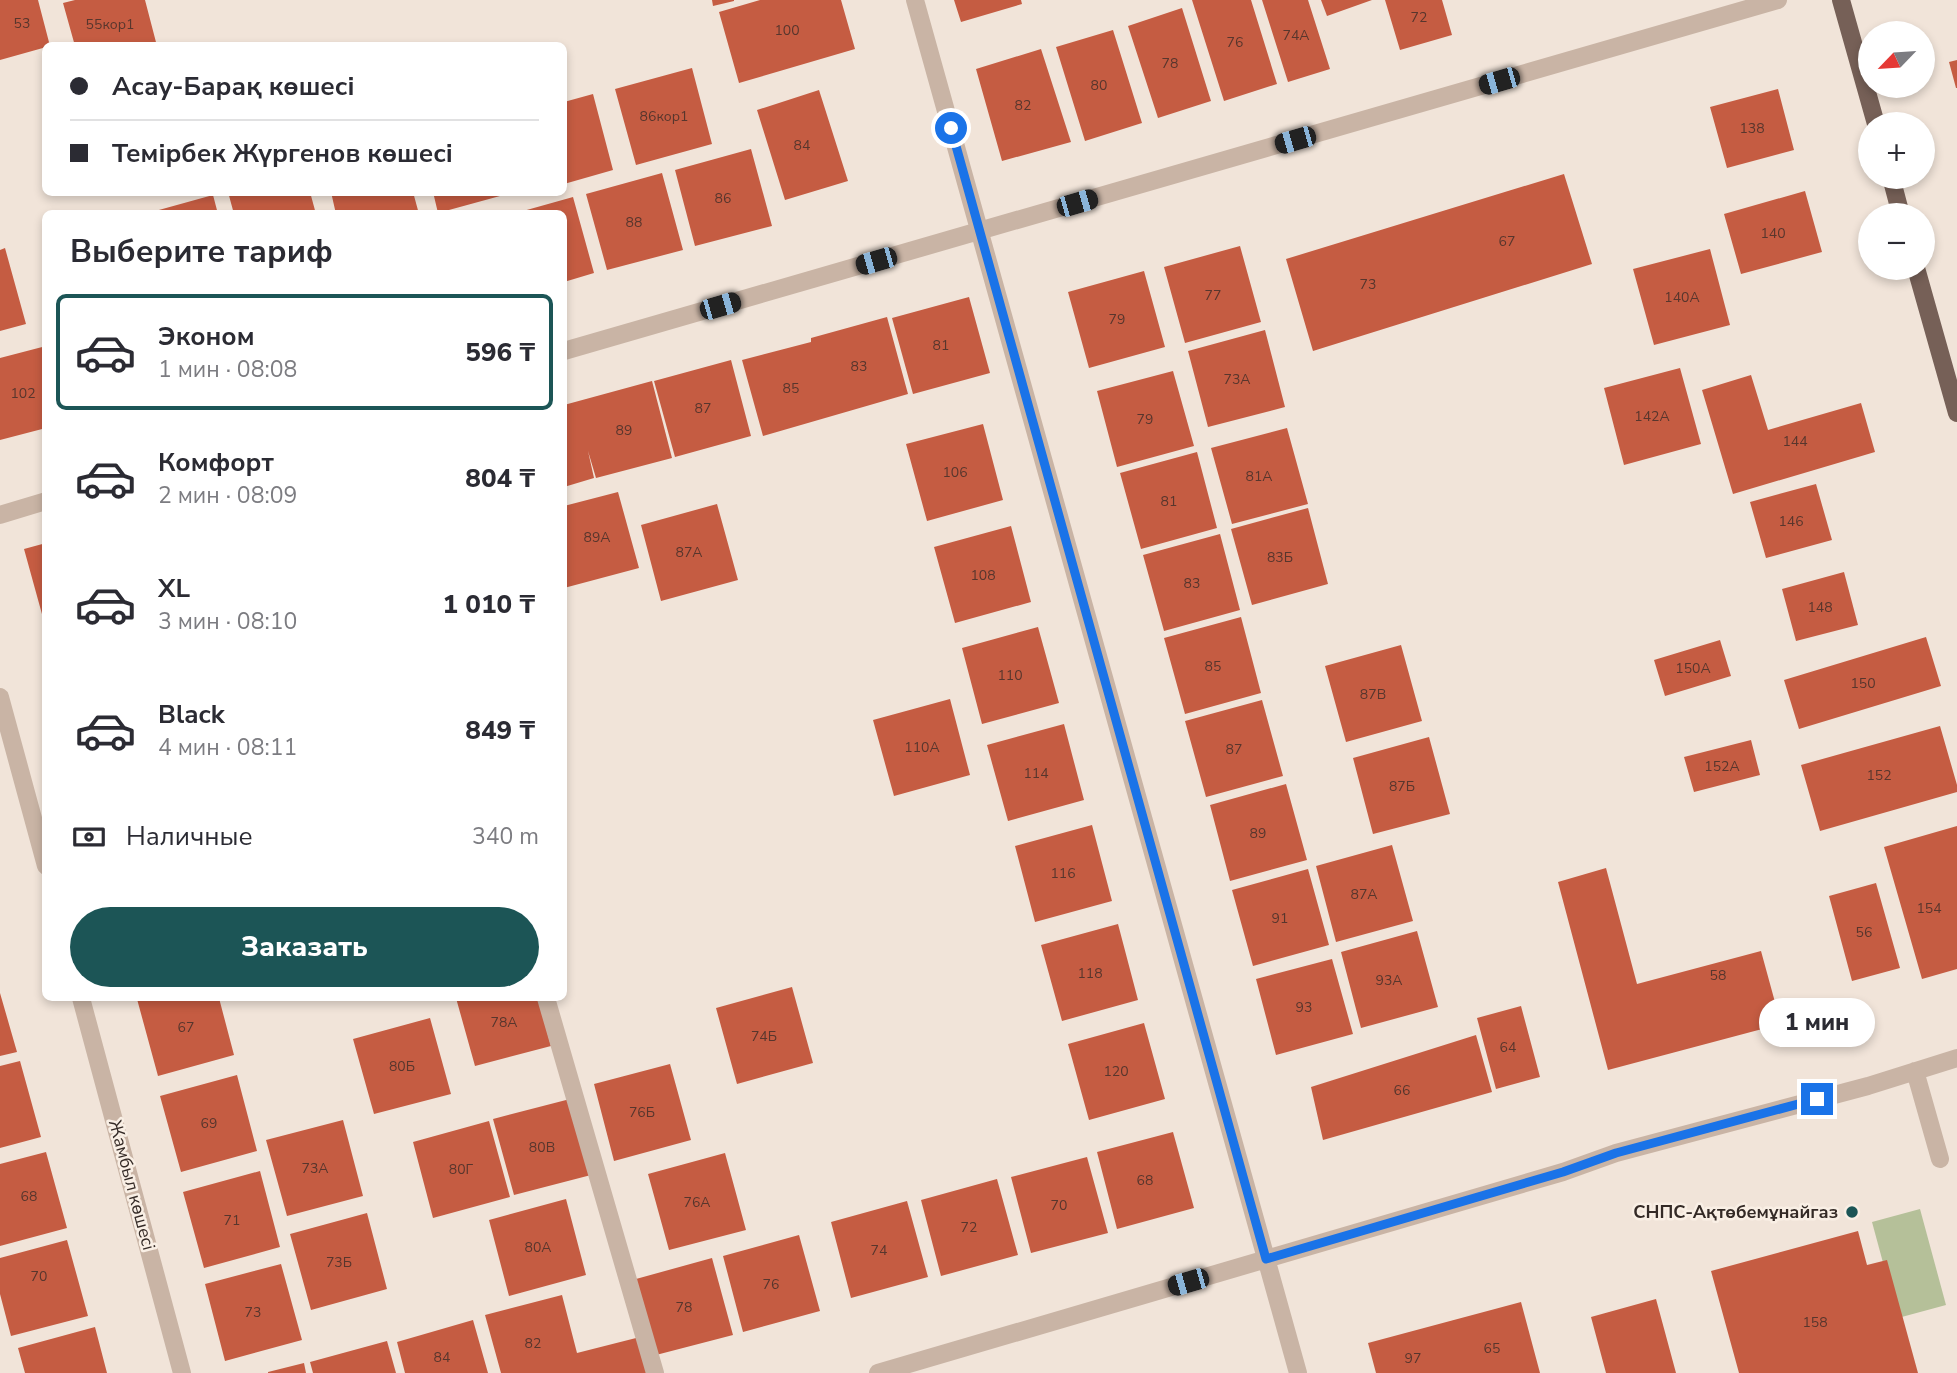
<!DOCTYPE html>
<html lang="ru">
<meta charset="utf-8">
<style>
:root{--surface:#fff;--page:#f2f2f3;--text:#2b2b33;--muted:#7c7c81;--line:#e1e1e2;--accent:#1c5556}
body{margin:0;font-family:"Nunito Sans",sans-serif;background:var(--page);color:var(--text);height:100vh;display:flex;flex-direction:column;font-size:26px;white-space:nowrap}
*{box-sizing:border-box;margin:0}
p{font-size:23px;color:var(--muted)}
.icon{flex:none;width:38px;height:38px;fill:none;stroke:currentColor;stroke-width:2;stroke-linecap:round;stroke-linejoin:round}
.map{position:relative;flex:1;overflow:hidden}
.details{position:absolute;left:42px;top:210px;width:525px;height:791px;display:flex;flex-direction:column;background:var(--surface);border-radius:10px;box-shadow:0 4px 10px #0003}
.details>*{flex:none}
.hud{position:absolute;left:42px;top:42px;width:525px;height:154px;border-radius:10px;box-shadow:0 4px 10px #0003;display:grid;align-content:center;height:154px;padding:0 28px;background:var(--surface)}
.needle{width:46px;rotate:245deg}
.controls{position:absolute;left:1858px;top:21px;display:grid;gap:14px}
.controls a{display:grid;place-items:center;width:77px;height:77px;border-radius:50%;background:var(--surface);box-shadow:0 4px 10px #0003;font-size:35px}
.end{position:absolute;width:32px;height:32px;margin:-16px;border:9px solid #1a73e8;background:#fff;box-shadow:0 0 0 4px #fff}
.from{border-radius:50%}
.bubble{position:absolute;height:49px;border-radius:24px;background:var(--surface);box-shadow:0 4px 10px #0003;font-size:23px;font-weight:800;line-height:49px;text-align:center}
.car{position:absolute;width:21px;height:42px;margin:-21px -10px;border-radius:9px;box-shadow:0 0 5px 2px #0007;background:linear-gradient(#222 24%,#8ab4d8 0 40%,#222 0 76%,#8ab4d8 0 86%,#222 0)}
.hud b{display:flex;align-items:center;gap:24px;height:66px;font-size:26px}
.hud b+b{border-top:2px solid var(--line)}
.hud i{width:18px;height:18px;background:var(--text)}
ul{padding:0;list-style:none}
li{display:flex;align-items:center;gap:21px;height:116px;margin:0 14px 10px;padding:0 14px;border:4px solid transparent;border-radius:10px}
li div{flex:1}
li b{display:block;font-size:26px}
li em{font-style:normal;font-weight:800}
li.active{border-color:var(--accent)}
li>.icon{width:63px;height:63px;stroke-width:1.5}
h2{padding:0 28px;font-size:32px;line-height:84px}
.pay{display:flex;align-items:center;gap:18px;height:77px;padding:0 28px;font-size:26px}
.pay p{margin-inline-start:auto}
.primary-button{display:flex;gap:14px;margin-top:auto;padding:14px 28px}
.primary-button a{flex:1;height:80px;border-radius:42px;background:var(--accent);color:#fff;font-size:28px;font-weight:800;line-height:80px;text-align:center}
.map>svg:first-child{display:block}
</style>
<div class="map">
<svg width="1957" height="1373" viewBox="0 0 1957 1373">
<rect width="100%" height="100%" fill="#f1e4d9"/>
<path fill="#b5c099" d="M1920,1209L1946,1305L1898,1318L1872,1222Z"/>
<path fill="#c55c42" d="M0,0H38L50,46L0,60Z
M75,0H145L157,46H75L63,3Z
M712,0H734V1L713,6Z
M760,0H841L855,49L739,83L719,12Z
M954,0H1021L1022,4L961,22Z
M1192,0H1251L1277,84L1224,101Z
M1262,0H1308L1330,69L1288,82Z
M1321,0H1372L1327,16Z
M1385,0H1442L1452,35L1400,50Z
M1182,8L1211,101L1158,118L1128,26Z
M1113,30L1142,123L1085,141L1056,47Z
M1041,49L1071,142L1002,161L976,69Z
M1957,60V88H1956L1949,62Z
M692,68L712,144L636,165L615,89Z
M1778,89L1794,150L1727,168L1710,107Z
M819,90L848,181L785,200L757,110Z
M593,94L613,170L564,184V102Z
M751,149L772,226L695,246L675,170Z
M662,173L683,250L607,270L586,194Z
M1564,174L1592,264L1313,351L1286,259Z
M1805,191L1822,252L1741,274L1724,214Z
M228,192H310L316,214H234Z
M331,192H413L419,214H336Z
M433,192H511V193L438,213Z
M213,195L218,214H148V213Z
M573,197L594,273L564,282V214L516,213Z
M1240,246L1261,322L1185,343L1164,267Z
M5,248L26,324L0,331V250Z
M1710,249L1730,325L1654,345L1633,269Z
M1144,271L1165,347L1089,368L1068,292Z
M969,297L990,373L913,394L892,318Z
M887,317L908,394L763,436L742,360L811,342V338Z
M1265,330L1285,407L1208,427L1188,351Z
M46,346V428L0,440V358Z
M731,360L751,436L675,457L654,381Z
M1680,368L1701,444L1624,465L1604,388Z
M1173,371L1194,446L1117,467L1097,391Z
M1751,375L1768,430L1861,403L1875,452L1733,494L1702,390Z
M652,381L672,458L596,478L588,451L594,478L564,487V405Z
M983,424L1003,500L927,521L906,444Z
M1287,428L1308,504L1232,524L1211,448Z
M1197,452L1217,528L1141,549L1120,473Z
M1816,484L1832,540L1766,558L1750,502Z
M618,492L639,568L564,588V506Z
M717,504L738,580L661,601L641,525Z
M1308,508L1328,584L1252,605L1231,529Z
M1011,526L1031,602L955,623L934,547Z
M1220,534L1240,610L1164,631L1143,555Z
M46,543V625H45L24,549Z
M1844,572L1858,625L1796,641L1782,589Z
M1241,617L1261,693L1185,714L1164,638Z
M1038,627L1059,703L982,724L962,648Z
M1926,637L1941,686L1799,729L1784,680Z
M1720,640L1731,676L1665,696L1654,660Z
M1401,645L1422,721L1346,742L1325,666Z
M950,699L970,775L894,796L873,720Z
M1262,700L1283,776L1206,797L1185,721Z
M1064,724L1084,800L1008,821L987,745Z
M1940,726L1957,785V792L1820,831L1801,765Z
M1429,737L1450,814L1373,834L1353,758Z
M1751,740L1760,775L1694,792L1684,757Z
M1286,784L1307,860L1230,881L1210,805Z
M1092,825L1112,901L1035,922L1015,846Z
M1957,826V969L1922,979L1884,847Z
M1392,845L1413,921L1336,942L1316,866Z
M1606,868L1637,984L1761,951L1781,1024L1608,1070L1558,882Z
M1308,869L1329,945L1253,966L1232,890Z
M1876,883L1900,968L1852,981L1829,896Z
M1118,924L1138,1000L1062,1021L1041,945Z
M1417,931L1438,1007L1361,1028L1341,952Z
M1332,959L1353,1034L1276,1055L1256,979Z
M792,987L813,1063L737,1084L716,1008Z
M0,993L17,1052L0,1056Z
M144,998H219L234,1055L158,1076L137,999Z
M456,998H538L551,1046L475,1066Z
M1521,1006L1540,1077L1496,1089L1477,1018Z
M430,1018L451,1094L374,1114L353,1039Z
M1144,1023L1165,1099L1089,1120L1068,1044Z
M1476,1035L1492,1092L1323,1140L1311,1087Z
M20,1061L41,1137L0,1148V1066Z
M670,1064L691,1140L614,1161L594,1084Z
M237,1075L257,1151L181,1172L160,1096Z
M570,1099L591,1175L514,1195L493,1119Z
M343,1120L363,1196L287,1216L266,1140Z
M489,1121L510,1197L433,1218L413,1142Z
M1173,1132L1194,1208L1117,1229L1097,1152Z
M46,1152L67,1228L0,1246V1164Z
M725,1153L746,1230L669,1250L648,1174Z
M1087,1157L1108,1233L1031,1253L1011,1177Z
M260,1171L280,1247L204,1268L183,1192Z
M997,1179L1018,1255L941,1276L921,1200Z
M566,1199L586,1275L509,1296L489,1220Z
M907,1201L928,1277L851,1298L831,1222Z
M367,1213L387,1289L311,1310L290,1234Z
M1858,1231L1867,1265L1887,1260L1918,1373H1739L1711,1271Z
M799,1235L820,1311L743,1332L723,1256Z
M67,1240L88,1316L11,1336L0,1294V1258Z
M712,1258L733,1335L656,1355L636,1279Z
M281,1264L302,1340L225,1361L205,1284Z
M562,1295L577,1353L640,1337L649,1373H501L485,1315Z
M1656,1299L1676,1373H1606L1591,1317Z
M1521,1302L1540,1373H1376L1368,1343Z
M473,1320L488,1373H405L397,1342Z
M95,1327L107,1373H25L18,1348Z
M387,1341L396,1373H313L310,1362Z
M304,1363L306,1373H268V1372Z"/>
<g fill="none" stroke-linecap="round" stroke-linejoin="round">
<path stroke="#c9b4a5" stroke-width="18" d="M915,0L1298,1373
M564,351L1778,0
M0,515L46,501
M0,697L46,866
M81,998L182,1373
M546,998L655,1373
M1915,1071L1940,1159
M878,1373L1563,1172L1616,1153L1868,1086L1957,1058"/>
<path stroke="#766057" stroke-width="18" d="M1841,0L1876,124
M1891,177L1901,215
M1916,268L1957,413"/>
</g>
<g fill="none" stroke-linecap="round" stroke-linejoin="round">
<path stroke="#1a73e8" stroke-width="9" d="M951,128L1266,1259L1563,1172L1616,1153L1817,1099"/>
</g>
<circle fill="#1c5556" stroke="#f9efe5" stroke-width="2.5" cx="1852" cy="1212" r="7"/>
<g text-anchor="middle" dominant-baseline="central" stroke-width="5" stroke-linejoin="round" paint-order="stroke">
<g font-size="14" fill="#58362d">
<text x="1419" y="17">72</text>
<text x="22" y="23">53</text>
<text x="110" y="24">55кор1</text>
<text x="787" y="30">100</text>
<text x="1296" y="35">74А</text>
<text x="1235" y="42">76</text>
<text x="1170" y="63">78</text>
<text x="1099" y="85">80</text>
<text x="1023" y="105">82</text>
<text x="664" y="116">86кор1</text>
<text x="1752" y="128">138</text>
<text x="802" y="145">84</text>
<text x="723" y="198">86</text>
<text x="634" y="222">88</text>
<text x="1773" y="233">140</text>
<text x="1507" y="241">67</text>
<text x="1368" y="284">73</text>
<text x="1213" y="295">77</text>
<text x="1682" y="297">140А</text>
<text x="1117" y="319">79</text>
<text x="941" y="345">81</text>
<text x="859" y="366">83</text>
<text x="1237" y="379">73А</text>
<text x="791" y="388">85</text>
<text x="23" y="393">102</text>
<text x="703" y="408">87</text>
<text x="1652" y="416">142А</text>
<text x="1145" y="419">79</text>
<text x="624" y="430">89</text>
<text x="1795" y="441">144</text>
<text x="955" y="472">106</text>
<text x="1259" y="476">81А</text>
<text x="1169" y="501">81</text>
<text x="1791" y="521">146</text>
<text x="597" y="537">89А</text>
<text x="689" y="552">87А</text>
<text x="1280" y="557">83Б</text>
<text x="983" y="575">108</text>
<text x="1192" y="583">83</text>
<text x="1820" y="607">148</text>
<text x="1213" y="666">85</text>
<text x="1693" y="668">150А</text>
<text x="1010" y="675">110</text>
<text x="1863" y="683">150</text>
<text x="1373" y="694">87В</text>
<text x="922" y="747">110А</text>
<text x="1234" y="749">87</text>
<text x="1722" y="766">152А</text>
<text x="1036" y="773">114</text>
<text x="1879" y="775">152</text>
<text x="1402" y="786">87Б</text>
<text x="1258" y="833">89</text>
<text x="1063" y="873">116</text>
<text x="1364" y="894">87А</text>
<text x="1929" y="908">154</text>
<text x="1280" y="918">91</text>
<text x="1864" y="932">56</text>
<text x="1090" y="973">118</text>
<text x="1718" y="975">58</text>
<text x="1389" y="980">93А</text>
<text x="1304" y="1007">93</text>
<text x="504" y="1022">78А</text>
<text x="186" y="1027">67</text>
<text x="764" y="1036">74Б</text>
<text x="1508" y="1047">64</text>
<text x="402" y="1066">80Б</text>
<text x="1116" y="1071">120</text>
<text x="1402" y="1090">66</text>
<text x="642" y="1112">76Б</text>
<text x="209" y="1123">69</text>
<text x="542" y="1147">80В</text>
<text x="315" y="1168">73А</text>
<text x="461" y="1169">80Г</text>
<text x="1145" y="1180">68</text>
<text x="29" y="1196">68</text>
<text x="697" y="1202">76А</text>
<text x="1059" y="1205">70</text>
<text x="232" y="1220">71</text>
<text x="969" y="1227">72</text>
<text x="538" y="1247">80А</text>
<text x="879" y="1250">74</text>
<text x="339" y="1262">73Б</text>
<text x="39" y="1276">70</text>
<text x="771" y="1284">76</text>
<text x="684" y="1307">78</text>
<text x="253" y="1312">73</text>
<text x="1815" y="1322">158</text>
<text x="533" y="1343">82</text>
<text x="1492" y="1348">65</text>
<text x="442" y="1357">84</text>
<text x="1413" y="1358">97</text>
</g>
<g font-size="18" fill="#342a26" stroke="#f9efe5">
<text transform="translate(132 1185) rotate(75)">Жамбыл көшесі</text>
</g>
<g font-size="18" font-weight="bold" fill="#342a26" stroke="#f9efe5" text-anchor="end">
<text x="1838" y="1212">СНПС-Ақтөбемұнайгаз</text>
</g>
</g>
</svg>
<div class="controls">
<a><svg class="needle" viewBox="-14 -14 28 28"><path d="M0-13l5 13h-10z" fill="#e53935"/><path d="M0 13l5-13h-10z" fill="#7c7c81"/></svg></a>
<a>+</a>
<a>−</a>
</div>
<i class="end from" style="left:951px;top:128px"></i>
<i class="end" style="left:1817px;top:1099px"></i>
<div class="bubble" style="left:1759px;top:998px;width:116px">1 мин</div>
<i class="car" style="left:1499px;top:81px;rotate:254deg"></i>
<i class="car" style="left:1295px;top:140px;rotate:254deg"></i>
<i class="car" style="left:1077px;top:203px;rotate:74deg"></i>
<i class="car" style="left:876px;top:261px;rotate:254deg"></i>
<i class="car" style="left:720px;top:306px;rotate:74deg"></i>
<i class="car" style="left:1188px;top:1282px;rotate:254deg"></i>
<div class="hud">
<b><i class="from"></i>Асау-Барақ көшесі</b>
<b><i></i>Темірбек Жүргенов көшесі</b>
</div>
<section class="details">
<h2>Выберите тариф</h2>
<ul>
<li class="active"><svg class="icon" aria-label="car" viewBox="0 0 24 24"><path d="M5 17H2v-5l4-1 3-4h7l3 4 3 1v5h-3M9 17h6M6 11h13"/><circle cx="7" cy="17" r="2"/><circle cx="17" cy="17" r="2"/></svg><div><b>Эконом</b><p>1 мин · 08:08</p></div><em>596 ₸</em></li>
<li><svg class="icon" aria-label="car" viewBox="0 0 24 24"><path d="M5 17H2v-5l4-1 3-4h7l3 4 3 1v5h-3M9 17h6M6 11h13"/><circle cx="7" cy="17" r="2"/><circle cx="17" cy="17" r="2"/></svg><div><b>Комфорт</b><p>2 мин · 08:09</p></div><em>804 ₸</em></li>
<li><svg class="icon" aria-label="car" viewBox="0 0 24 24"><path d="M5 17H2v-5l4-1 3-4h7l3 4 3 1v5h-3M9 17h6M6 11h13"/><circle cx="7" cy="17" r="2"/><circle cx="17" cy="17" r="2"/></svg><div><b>XL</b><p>3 мин · 08:10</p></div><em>1 010 ₸</em></li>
<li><svg class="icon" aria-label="car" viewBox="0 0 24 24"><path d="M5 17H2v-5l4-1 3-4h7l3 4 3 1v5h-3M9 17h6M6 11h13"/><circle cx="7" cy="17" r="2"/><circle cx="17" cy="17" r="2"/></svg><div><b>Black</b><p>4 мин · 08:11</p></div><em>849 ₸</em></li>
</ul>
<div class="pay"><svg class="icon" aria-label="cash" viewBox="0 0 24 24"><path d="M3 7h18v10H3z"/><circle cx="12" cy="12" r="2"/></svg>Наличные<p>340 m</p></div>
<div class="primary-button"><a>Заказать</a></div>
</section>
</div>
